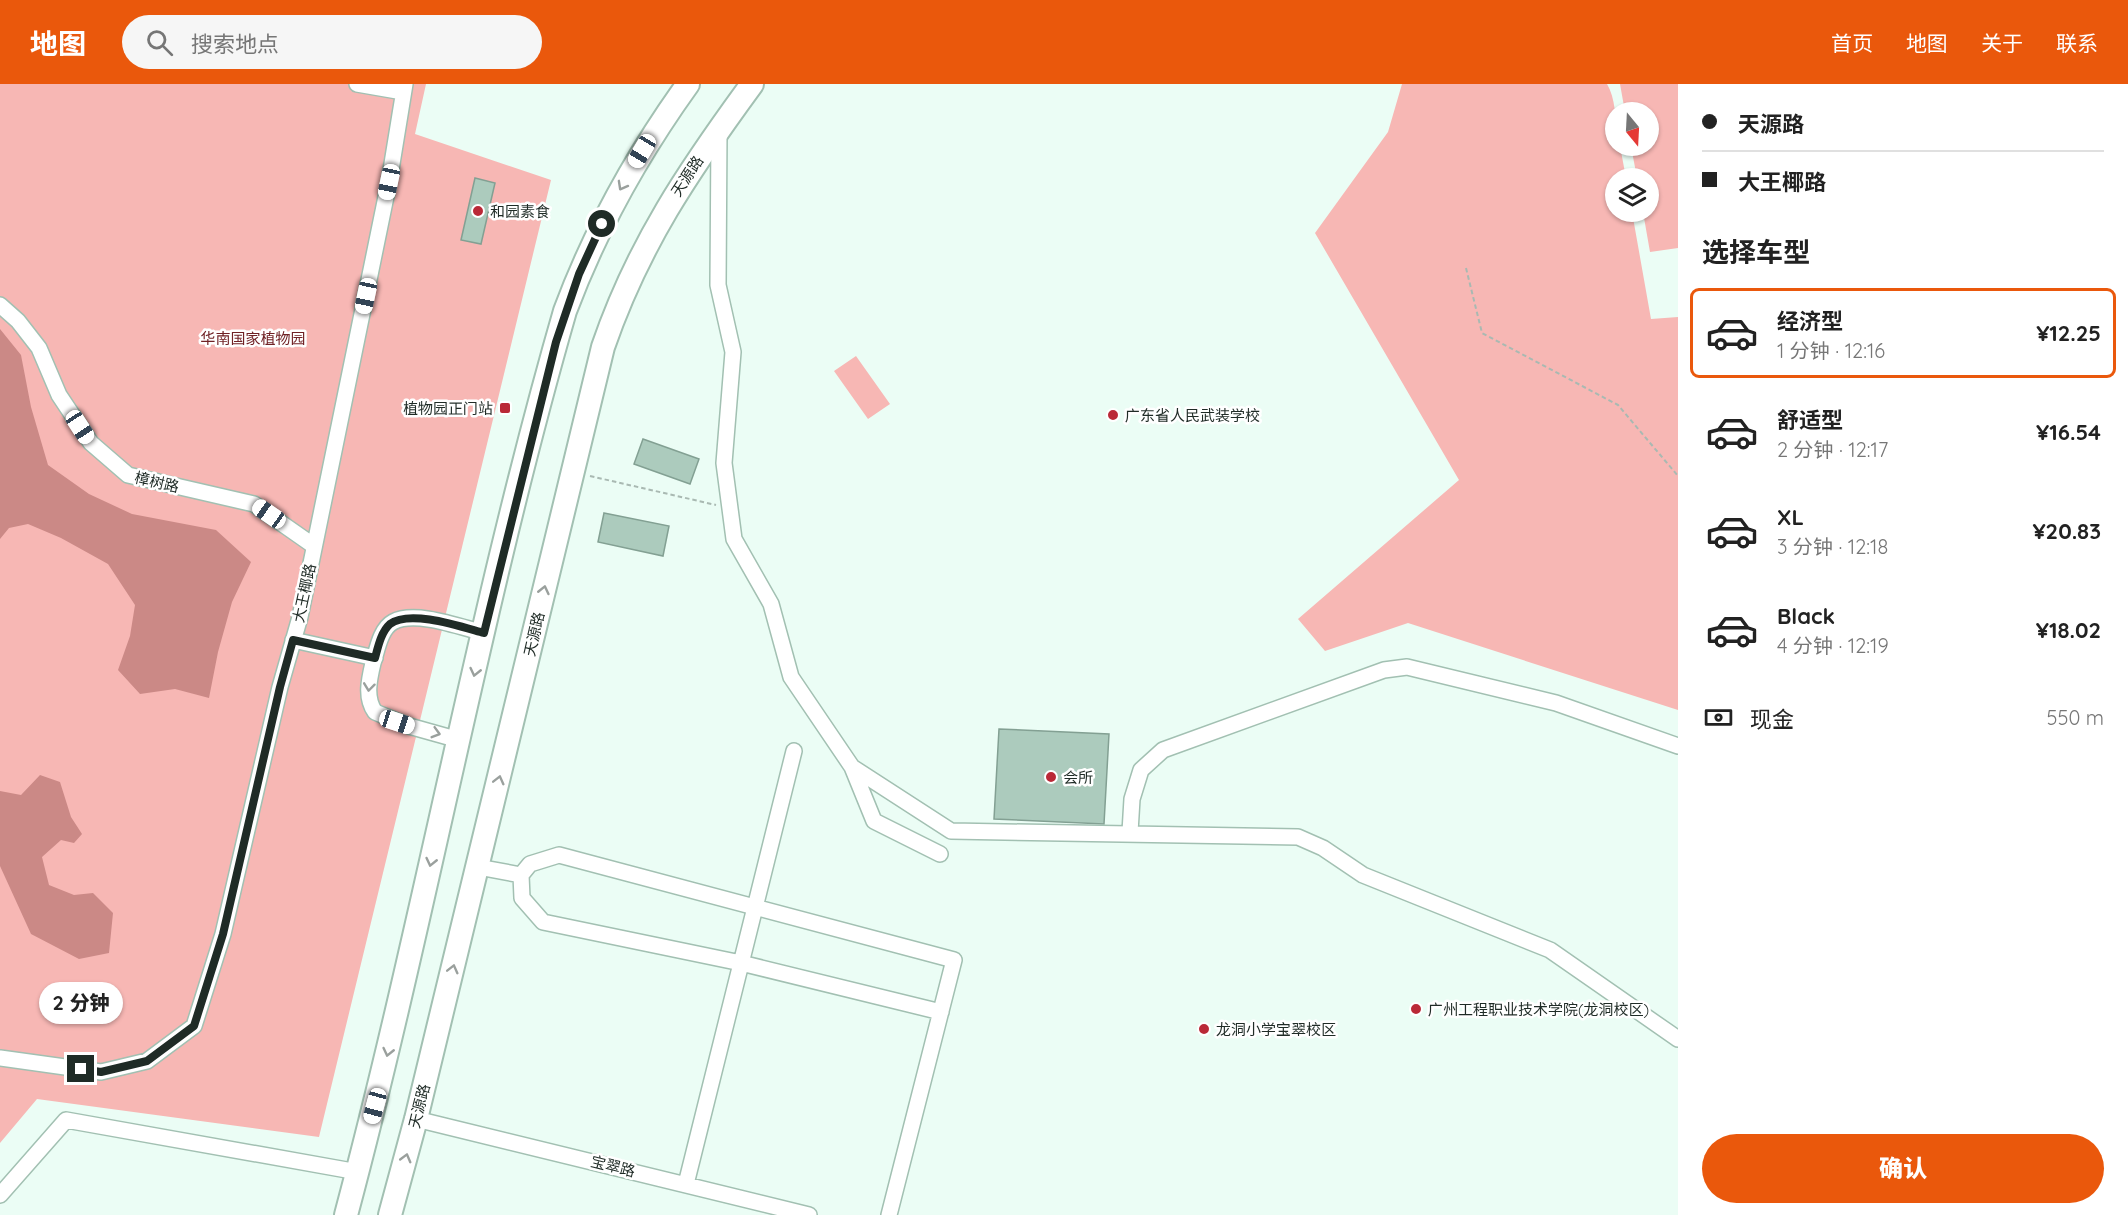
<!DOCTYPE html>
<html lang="zh">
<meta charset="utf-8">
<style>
:root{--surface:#fff;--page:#f6f6f6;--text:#222;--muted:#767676;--line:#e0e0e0;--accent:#ea580c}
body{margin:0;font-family:Quicksand,"Noto Sans SC",sans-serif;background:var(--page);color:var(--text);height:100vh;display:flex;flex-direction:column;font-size:22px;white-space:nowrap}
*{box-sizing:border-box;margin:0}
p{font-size:20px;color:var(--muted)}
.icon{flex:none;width:33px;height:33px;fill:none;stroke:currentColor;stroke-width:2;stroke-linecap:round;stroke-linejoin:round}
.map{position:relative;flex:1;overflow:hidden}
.sheet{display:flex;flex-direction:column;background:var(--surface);width:450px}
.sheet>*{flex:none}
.banner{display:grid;align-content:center;height:132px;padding:0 24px;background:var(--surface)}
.needle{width:39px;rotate:162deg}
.fabs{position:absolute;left:1605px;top:18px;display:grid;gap:12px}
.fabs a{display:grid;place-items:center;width:54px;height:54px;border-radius:50%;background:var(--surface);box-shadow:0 2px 4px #0004;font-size:30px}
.end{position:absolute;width:27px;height:27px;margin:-14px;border:8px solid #1f2b26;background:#fff;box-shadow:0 0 0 3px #fff}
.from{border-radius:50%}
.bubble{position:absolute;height:42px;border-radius:21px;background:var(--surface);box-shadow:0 2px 4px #0004;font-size:20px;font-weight:800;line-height:42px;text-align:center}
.car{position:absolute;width:18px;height:36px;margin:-18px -9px;border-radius:8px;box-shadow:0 0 4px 2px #0007;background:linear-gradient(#fff 24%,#345 0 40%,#fff 0 76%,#345 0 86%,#fff 0)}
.banner b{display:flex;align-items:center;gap:21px;height:57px;font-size:22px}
.banner b+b{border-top:2px solid var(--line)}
.banner i{width:15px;height:15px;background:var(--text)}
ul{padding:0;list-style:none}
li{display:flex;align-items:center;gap:18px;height:90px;margin:0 12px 9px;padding:0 12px;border:3px solid transparent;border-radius:9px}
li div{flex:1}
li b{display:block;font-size:22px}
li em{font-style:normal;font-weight:800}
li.current{border-color:var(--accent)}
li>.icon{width:54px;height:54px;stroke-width:1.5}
h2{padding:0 24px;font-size:27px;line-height:72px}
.pay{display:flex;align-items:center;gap:15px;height:66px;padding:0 24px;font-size:22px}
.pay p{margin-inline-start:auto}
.primary-button{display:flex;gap:12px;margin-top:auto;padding:12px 24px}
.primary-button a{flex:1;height:69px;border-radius:36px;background:var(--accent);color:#fff;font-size:24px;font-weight:800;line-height:69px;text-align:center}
header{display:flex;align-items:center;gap:36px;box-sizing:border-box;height:84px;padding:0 30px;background:var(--accent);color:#fff}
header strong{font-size:28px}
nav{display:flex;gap:33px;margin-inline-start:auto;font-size:21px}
.search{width:420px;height:54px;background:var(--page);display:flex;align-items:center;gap:15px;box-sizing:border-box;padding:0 21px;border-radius:33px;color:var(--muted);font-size:22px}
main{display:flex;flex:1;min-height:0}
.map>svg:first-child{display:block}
</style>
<header>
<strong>地图</strong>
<div class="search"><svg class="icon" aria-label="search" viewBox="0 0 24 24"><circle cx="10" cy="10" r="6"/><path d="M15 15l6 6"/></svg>搜索地点</div>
<nav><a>首页</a><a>地图</a><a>关于</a><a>联系</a></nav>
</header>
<main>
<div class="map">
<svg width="1678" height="1131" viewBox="0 0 1678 1131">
<rect width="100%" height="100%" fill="#ebfdf5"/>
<path fill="#f7b7b4" d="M0,0H426L415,50L551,96L319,1053L37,1015L0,1059Z
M1402,0H1607C1617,17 1616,42 1616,62H1620L1626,94H1616V128H1632L1651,235L1678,233V626L1408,539L1325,567L1298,535L1459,396L1315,149L1388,48Z
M1620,0H1678V164L1650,168L1643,128H1648V94H1637L1631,62H1648V28H1625Z
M856,272L890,320L868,335L834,287Z"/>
<path fill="#cb8986" d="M0,245L21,271L31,323L48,381L89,410L132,430L216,446L251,478L232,518L218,568L209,614L175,605L140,610L118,586L130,552L135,521L108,480L61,454L28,440L9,444L0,455Z
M40,691L60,698L71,733L82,750L74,759L61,756L42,773L49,801L74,811L93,809L113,829L109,869L79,875L31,850L0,782V707L21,711Z"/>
<path fill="#accbbd" stroke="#83a093" stroke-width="1.5" d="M475,94L495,99L481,160L461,156Z
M643,355L699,375L690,400L634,380Z
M604,429L669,442L663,472L598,458Z
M999,645L1109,650L1104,740L994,735Z"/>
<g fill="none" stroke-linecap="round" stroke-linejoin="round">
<defs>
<path id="minor" d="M357,0L403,8
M719,48L718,201L733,268L724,379L734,455L771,520L791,593L852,683L951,747L1298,753L1323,764L1363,791L1550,866L1678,955
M0,221L18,237L39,264L59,311L91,359L128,391L254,420L314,462
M293,556L375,574
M459,656L409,642L375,628C365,614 369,596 373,579C377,567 380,545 393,538C415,526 460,543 484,549
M852,683L874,737L940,770
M1130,748L1132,715L1141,686L1163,666L1384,586L1407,583L1556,619L1678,662
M478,783L521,791L522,814L543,838L741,879L941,928
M521,791L530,780L559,771L954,876L889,1131
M0,974L101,988L147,977L194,942L223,850L280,603L300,533L389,98L405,0
M416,1035L809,1131
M686,1100L794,667
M0,1111L66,1036L358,1088"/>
<path id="highway" d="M346,1131C426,831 479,525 565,227C596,144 637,71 688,0
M390,1131L416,1035L603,263C638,161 689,86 752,0"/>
</defs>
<use href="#minor" stroke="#a2c0b2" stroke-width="18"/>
<use href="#highway" stroke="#a2c0b2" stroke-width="26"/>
<path stroke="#a9b9b2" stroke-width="2" stroke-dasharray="4.5 3" stroke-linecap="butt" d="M1466,184L1482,249L1618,321L1678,392
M590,392L716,421"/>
<use href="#minor" stroke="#fff" stroke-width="15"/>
<use href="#highway" stroke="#fff" stroke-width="22"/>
</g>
<defs><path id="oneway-chevron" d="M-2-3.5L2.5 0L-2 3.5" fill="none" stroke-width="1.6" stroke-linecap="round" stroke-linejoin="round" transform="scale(1.5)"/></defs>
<g stroke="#9aa09d">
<use href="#oneway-chevron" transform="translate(622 102) rotate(119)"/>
<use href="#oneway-chevron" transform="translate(544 506) rotate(-77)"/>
<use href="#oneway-chevron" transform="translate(475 588) rotate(103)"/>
<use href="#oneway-chevron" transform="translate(369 603) rotate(97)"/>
<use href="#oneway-chevron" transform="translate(436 649) rotate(16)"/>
<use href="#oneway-chevron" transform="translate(499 696) rotate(-76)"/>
<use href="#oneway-chevron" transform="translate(431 778) rotate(103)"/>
<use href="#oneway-chevron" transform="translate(453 885) rotate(-76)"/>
<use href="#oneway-chevron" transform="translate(388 968) rotate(103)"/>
<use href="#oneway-chevron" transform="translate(406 1074) rotate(-75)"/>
</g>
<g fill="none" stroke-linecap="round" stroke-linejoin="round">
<path stroke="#1f2b26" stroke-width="8" d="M81,985L101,988L147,977L194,942L223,850L280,603L293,556L375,574C378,563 381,548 390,540C410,525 462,543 484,549L556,258L579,190L602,140"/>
</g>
<g fill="#ba2937" stroke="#fff" stroke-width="2">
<circle cx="478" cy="127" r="6"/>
<rect x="499" y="318" width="12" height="12" rx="3"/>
<circle cx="1113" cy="331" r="6"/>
<circle cx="1051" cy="693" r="6"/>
<circle cx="1416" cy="925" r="6"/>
<circle cx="1204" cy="945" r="6"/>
</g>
<g text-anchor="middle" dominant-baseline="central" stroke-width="5" stroke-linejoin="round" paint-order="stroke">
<g font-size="15" fill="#1f2b26" stroke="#fff">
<text transform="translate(687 92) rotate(-57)">天源路</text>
<text transform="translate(157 398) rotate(13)">樟树路</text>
<text transform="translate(304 509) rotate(-78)">大王椰路</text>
<text transform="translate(534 550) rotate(-77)">天源路</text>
<text transform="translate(419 1022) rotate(-76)">天源路</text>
<text transform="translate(613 1082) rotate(14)">宝翠路</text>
</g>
<g font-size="15" fill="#1f2b26" stroke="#fff" text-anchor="start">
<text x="490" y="127">和园素食</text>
<text x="493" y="324" text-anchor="end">植物园正门站</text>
<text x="1125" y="331">广东省人民武装学校</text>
<text x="1063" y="693">会所</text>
<text x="1428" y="925">广州工程职业技术学院(龙洞校区)</text>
<text x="1216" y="945">龙洞小学宝翠校区</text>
</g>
<g font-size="15" fill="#702125" stroke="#fff">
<text x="253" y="254">华南国家植物园</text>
</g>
</g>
</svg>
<div class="fabs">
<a><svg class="needle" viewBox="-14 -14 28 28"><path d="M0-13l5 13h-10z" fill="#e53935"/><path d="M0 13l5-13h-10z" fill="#767676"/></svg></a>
<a><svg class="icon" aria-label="layers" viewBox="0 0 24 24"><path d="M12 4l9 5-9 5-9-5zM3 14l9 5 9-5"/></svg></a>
</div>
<i class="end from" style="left:602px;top:140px"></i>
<i class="end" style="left:81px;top:985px"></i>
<div class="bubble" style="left:39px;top:898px;width:84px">2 分钟</div>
<i class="car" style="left:642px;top:67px;rotate:211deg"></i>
<i class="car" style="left:389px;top:98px;rotate:192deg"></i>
<i class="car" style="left:366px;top:212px;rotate:192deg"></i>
<i class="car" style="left:80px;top:343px;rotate:147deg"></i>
<i class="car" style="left:269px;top:430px;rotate:305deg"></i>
<i class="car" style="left:397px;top:638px;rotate:108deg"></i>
<i class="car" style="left:375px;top:1022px;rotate:195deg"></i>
</div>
<section class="sheet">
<div class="banner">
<b><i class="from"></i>天源路</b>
<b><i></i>大王椰路</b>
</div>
<h2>选择车型</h2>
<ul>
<li class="current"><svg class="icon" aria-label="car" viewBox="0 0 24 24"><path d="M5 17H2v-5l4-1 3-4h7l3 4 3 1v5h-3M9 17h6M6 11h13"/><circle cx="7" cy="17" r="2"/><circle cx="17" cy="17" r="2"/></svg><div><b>经济型</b><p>1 分钟 · 12:16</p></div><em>¥12.25</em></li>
<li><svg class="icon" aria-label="car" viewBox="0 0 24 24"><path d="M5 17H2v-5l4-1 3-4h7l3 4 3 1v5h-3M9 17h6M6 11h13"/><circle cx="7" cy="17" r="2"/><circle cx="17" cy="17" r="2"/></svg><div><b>舒适型</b><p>2 分钟 · 12:17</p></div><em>¥16.54</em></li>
<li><svg class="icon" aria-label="car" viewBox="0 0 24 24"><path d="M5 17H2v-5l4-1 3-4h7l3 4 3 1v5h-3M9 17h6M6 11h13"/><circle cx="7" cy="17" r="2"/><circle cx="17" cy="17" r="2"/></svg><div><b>XL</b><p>3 分钟 · 12:18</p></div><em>¥20.83</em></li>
<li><svg class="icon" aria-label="car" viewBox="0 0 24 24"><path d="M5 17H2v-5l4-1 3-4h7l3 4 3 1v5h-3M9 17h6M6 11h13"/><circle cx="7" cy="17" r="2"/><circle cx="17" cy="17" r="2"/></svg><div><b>Black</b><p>4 分钟 · 12:19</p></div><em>¥18.02</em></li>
</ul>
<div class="pay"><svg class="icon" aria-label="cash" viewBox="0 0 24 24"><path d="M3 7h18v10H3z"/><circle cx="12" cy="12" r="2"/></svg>现金<p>550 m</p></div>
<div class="primary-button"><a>确认</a></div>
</section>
</main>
